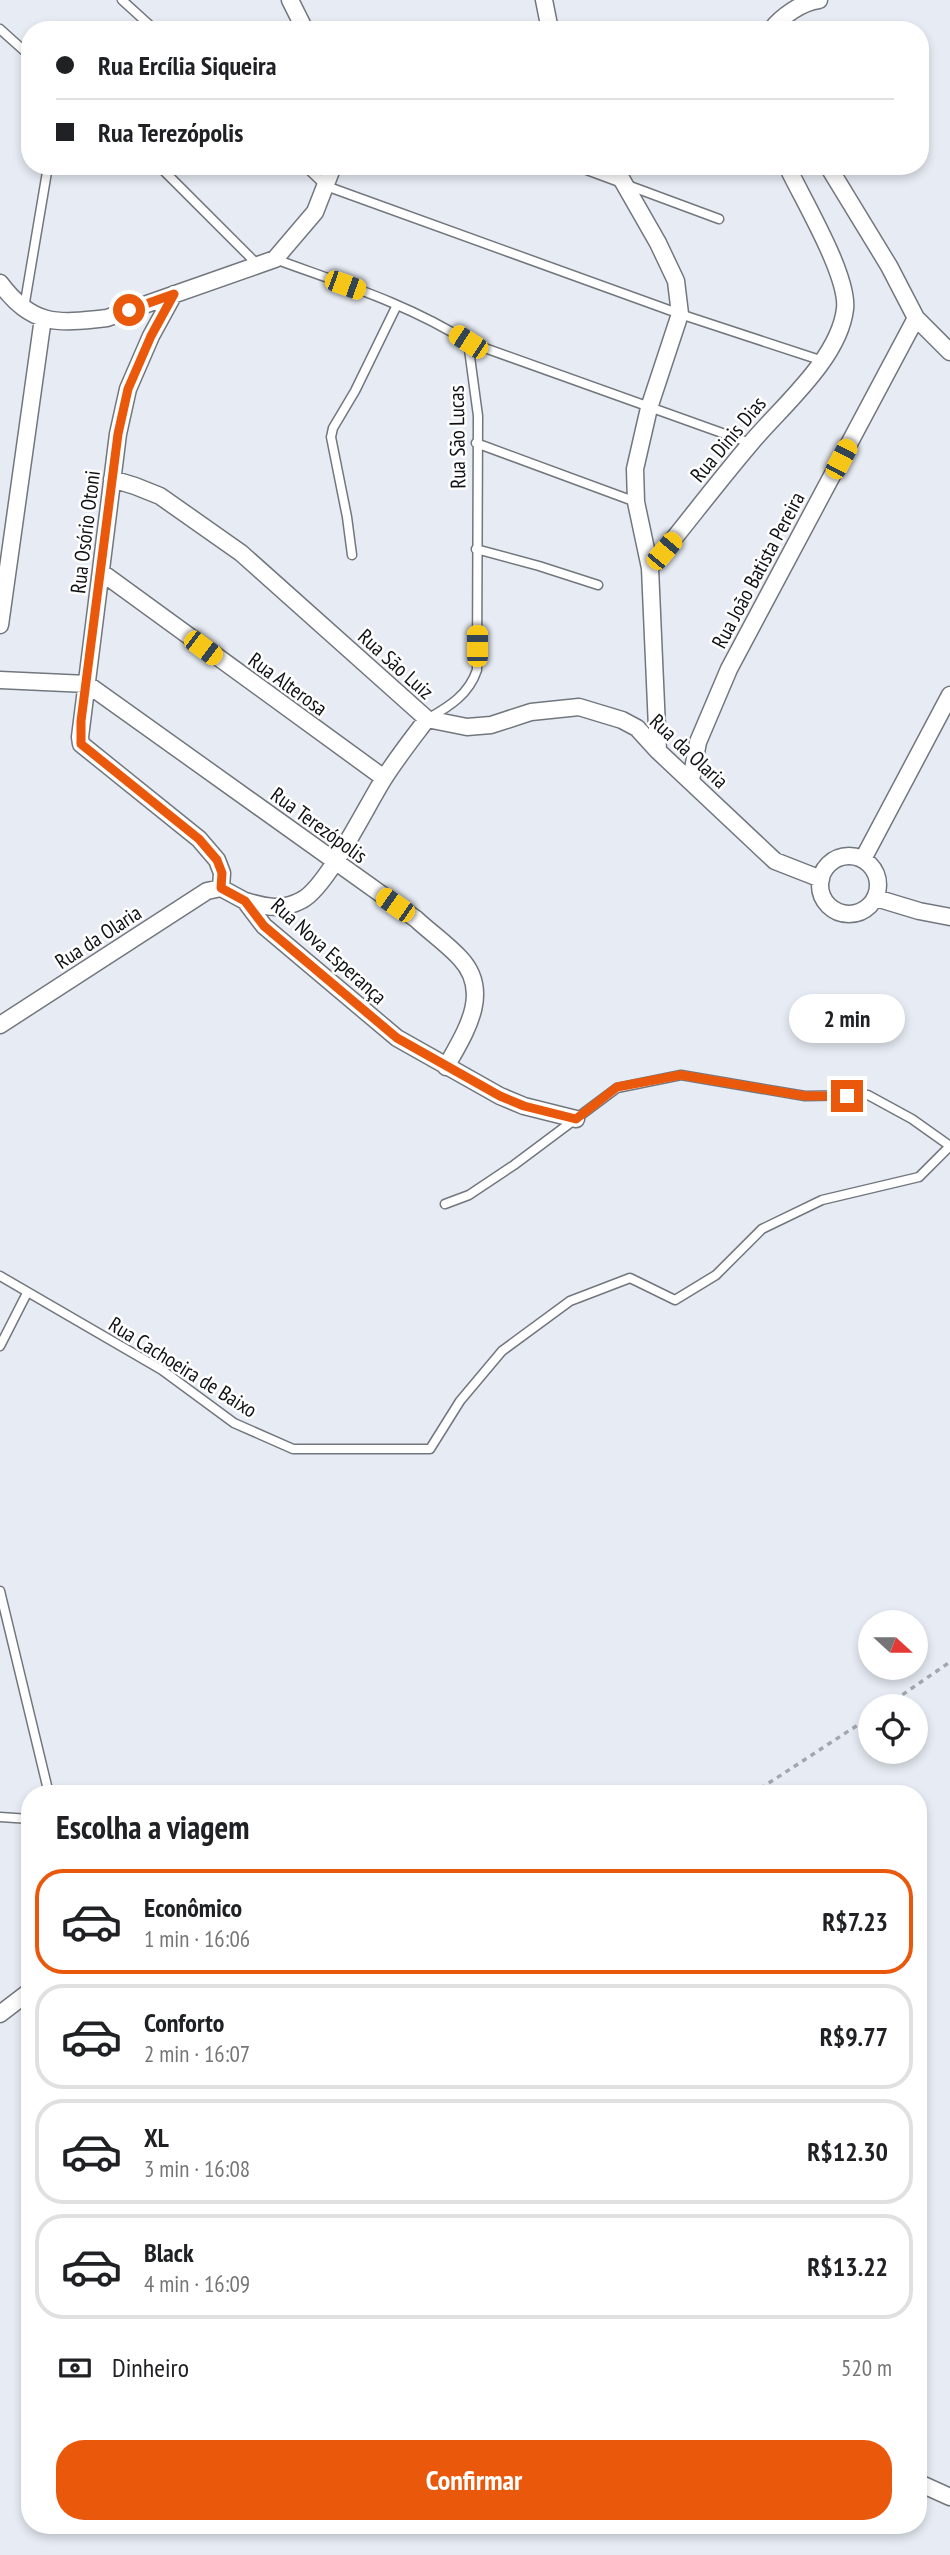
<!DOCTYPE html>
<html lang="pt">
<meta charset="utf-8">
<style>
:root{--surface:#fff;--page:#f2f2f2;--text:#202124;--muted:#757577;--line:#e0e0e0;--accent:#ea580c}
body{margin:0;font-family:"PT Sans Narrow",sans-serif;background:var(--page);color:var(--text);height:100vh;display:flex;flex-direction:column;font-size:26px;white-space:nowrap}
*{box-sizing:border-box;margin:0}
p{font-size:23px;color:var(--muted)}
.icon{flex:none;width:38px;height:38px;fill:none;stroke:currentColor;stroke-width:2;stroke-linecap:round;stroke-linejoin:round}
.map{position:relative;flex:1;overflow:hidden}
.details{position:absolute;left:21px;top:1785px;width:906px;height:749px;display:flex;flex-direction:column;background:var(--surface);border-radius:28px;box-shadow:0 4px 10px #0003}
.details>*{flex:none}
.top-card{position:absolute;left:21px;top:21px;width:908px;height:154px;border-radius:28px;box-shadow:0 4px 10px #0003;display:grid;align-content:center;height:154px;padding:0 35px;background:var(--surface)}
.needle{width:46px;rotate:111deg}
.controls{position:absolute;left:858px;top:1610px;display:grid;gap:14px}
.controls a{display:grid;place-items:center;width:70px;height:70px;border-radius:50%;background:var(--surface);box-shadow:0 4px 10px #0003;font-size:35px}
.end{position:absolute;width:32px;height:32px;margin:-16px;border:9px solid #ea580c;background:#fff;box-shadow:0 0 0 4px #fff}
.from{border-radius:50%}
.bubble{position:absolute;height:49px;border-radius:24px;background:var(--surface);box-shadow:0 4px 10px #0003;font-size:23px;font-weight:800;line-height:49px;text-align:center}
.car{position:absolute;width:21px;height:42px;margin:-21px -10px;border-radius:9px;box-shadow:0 0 5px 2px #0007;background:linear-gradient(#f5c518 24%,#345 0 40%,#f5c518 0 76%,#345 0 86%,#f5c518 0)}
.top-card b{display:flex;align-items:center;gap:24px;height:66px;font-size:26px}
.top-card b+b{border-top:2px solid var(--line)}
.top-card i{width:18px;height:18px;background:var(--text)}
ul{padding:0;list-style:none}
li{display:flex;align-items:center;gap:21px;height:105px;margin:0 14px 10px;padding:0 21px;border:4px solid var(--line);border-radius:28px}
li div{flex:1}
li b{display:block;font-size:26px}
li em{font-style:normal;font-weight:800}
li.selected{border-color:var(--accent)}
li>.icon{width:63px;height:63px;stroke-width:1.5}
h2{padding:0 35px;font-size:32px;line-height:84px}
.pay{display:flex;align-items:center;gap:18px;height:77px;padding:0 35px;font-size:26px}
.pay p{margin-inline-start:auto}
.action{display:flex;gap:14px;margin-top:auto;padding:14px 35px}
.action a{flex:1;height:80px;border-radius:28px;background:var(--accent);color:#fff;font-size:28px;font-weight:800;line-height:80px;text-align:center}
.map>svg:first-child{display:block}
</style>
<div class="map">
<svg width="950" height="2555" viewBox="0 0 950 2555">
<rect width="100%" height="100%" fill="#e7ecf4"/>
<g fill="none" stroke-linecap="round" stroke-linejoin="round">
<defs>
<path id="service" d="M122,0L155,30
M0,29L30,56
M159,166L258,265
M305,166L326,186L680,314L823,361
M576,166L719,219
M275,259C340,283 409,304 468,342L750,443
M24,308L48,166
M476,443L636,502
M476,549L539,566L598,585
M352,555L347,517L331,437L333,428L355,391L397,305
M429,718C450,706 469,694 477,670L478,416L468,342
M445,1204L469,1195L514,1165L617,1088L681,1075L805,1096L868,1095L912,1119L950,1146
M0,1276L162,1370L234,1423L293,1449H430L460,1401L502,1351L570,1301L630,1278L675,1300L716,1275L762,1229L822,1200L919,1177L950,1146
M0,1346L27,1293
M0,1591L49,1794
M0,1817L30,1819"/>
<path id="minor" d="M290,0L305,30
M544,0L550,30
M771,30C782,16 802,2 819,0
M614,166L658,243L676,281L680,314L649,408L635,469L636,502L650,568
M828,166L889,266L916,318L950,352
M0,283C32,326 56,324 107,318L258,265L275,259L315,212L333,166
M174,294L151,336L128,389L118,434L80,737L81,744L199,839L217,860L222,873L221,888
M112,479L135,486L160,496L241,553L427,719L467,727L491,725L531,712L579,707L622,720L637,728L658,751L775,861L821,879
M101,572L384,778
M0,625L43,318
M0,680L87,684L416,919C430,932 447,944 460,958C493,993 464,1034 446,1067
M658,751L650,568C684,527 716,484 751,443C782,406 839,359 845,309C849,276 802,198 787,166
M691,780L698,742L729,669L916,318
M820 885a29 29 0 1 1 58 0a29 29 0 1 1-58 0Z
M863,859L950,695
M221,888L245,901L264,926L397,1038L500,1096L524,1106L576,1119
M876,898L919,911L950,917
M245,901C266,907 282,911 302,900C327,887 366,807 383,780C396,759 412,739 427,719
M0,1025L207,891L221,888
M0,2014L30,1991
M919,2483L950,2497"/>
</defs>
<use href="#service" stroke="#72777e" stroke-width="11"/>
<use href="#minor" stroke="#72777e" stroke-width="19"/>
<path stroke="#a3a6ad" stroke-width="3.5" stroke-dasharray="5 5" stroke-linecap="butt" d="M886,1706L950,1662
M752,1794L870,1717"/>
<use href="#service" stroke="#fff" stroke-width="8"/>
<use href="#minor" stroke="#fff" stroke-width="16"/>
</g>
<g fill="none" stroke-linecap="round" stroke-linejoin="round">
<path stroke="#ea580c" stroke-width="9" d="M129,310L174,294L151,336L128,389L118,434L81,721V744L199,839L217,860L222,873L221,888L245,901L264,926L397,1038L500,1096L524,1106L576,1119L617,1087L681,1075L805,1096H847"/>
</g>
<g text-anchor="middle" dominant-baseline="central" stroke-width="5" stroke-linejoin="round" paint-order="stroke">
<g font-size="21" fill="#101114" stroke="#fff">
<text transform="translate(457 437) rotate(-91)">Rua São Lucas</text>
<text transform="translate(728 439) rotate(-50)">Rua Dinis Dias</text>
<text transform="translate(85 532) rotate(-83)">Rua Osório Otoni</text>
<text transform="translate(758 570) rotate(-62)">Rua João Batista Pereira</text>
<text transform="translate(396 664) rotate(42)">Rua São Luiz</text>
<text transform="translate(288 684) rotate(36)">Rua Alterosa</text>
<text transform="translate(689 751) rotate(43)">Rua da Olaria</text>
<text transform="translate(319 825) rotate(36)">Rua Terezópolis</text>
<text transform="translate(98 937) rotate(-33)">Rua da Olaria</text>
<text transform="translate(329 951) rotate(42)">Rua Nova Esperança</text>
<text transform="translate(183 1367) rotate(32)">Rua Cachoeira de Baixo</text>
</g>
</g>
</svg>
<div class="controls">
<a><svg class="needle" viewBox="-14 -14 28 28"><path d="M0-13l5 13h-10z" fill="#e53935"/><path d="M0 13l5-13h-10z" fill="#757577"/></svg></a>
<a><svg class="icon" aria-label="locate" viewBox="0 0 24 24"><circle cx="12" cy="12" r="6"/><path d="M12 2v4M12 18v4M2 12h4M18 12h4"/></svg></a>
</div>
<i class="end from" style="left:129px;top:310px"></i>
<i class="end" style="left:847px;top:1096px"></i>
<div class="bubble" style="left:789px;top:994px;width:116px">2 min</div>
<i class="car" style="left:345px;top:285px;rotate:110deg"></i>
<i class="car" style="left:468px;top:342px;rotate:303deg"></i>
<i class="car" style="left:841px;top:459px;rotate:28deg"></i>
<i class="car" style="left:664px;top:551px;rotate:40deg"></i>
<i class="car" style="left:477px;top:646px;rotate:0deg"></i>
<i class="car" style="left:203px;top:648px;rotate:127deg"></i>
<i class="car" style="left:395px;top:905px;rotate:305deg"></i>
<div class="top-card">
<b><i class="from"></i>Rua Ercília Siqueira</b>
<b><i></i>Rua Terezópolis</b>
</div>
<section class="details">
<h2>Escolha a viagem</h2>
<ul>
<li class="selected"><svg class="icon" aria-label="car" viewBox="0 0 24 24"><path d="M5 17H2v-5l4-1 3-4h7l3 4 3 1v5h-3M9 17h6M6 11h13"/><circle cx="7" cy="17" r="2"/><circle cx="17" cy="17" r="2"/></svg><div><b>Econômico</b><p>1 min · 16:06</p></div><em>R$7.23</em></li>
<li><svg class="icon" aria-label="car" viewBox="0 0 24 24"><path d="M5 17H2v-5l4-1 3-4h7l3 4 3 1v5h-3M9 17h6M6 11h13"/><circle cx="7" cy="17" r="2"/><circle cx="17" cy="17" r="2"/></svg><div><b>Conforto</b><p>2 min · 16:07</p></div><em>R$9.77</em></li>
<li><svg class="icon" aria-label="car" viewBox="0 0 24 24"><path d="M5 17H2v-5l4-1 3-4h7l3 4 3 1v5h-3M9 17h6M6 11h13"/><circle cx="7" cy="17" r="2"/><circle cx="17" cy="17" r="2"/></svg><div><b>XL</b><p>3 min · 16:08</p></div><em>R$12.30</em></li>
<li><svg class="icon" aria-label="car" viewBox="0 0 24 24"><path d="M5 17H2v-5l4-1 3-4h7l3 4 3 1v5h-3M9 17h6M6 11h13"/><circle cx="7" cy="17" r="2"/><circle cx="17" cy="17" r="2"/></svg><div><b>Black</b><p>4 min · 16:09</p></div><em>R$13.22</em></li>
</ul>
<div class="pay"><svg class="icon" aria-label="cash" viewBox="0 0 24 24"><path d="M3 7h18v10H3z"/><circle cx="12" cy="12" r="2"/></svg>Dinheiro<p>520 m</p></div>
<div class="action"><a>Confirmar</a></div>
</section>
</div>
